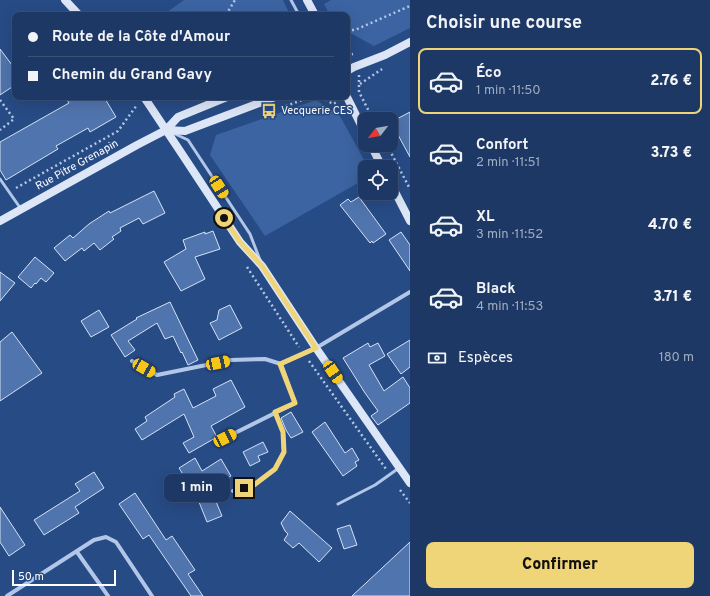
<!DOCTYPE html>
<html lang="fr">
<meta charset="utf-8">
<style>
:root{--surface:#1d3864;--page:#2a436d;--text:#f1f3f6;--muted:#a0acbf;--line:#3b5278;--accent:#f0d478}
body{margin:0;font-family:Overpass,sans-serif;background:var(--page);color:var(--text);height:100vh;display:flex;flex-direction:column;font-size:15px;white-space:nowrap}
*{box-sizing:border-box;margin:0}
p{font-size:13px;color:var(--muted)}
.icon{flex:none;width:22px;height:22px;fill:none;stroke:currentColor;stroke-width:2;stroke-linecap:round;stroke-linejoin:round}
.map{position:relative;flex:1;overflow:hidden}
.side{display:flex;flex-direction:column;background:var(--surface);width:300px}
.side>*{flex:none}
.top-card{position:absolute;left:12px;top:12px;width:338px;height:88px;border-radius:8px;box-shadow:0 4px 16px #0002,0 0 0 1px var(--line);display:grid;align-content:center;height:88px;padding:0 16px;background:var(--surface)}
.needle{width:26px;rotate:239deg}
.buttons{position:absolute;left:358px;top:112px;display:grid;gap:8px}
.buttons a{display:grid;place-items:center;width:40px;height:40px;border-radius:8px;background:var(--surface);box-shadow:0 4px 16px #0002,0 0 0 1px var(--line);font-size:20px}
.scale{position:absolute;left:12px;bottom:10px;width:104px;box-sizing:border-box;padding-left:4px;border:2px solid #fff;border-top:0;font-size:11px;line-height:14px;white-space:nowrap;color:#fff;-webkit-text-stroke:3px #274b85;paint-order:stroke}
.end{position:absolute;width:18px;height:18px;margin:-9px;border:5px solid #f0d478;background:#111;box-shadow:0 0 0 2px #111}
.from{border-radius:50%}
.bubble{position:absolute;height:28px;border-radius:8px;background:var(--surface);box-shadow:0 4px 16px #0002,0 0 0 1px var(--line);font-size:13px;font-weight:800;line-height:28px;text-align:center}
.car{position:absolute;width:12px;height:24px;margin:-12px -6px;border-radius:5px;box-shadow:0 0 3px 1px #0007;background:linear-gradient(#f5c518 24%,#345 0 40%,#f5c518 0 76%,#345 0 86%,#f5c518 0)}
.top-card b{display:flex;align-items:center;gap:14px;height:38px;font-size:15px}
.top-card b+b{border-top:1px solid var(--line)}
.top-card i{width:10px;height:10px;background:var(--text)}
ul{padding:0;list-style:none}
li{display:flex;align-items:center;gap:12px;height:66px;margin:0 8px 6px;padding:0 8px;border:2px solid transparent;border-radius:8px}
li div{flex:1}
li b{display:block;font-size:15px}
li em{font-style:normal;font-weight:800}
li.selected{border-color:var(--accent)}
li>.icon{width:36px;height:36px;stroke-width:1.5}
h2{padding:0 16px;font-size:18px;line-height:48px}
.pay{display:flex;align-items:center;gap:10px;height:44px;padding:0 16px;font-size:15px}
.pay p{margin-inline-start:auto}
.primary-button{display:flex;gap:8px;margin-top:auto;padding:8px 16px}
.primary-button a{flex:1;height:46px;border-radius:8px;background:var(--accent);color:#111;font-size:16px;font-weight:800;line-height:46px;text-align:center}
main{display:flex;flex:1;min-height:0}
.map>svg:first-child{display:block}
</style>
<main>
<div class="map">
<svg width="410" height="596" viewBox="0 0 410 596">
<rect width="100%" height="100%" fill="#274b85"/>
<path fill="#3c64a2" d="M184,0H283L290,15H163Z
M331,0H410V28L374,46L347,31V15H330L324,4Z
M316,100L340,116L368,167H365V179L265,236L210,155L216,135Z"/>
<path fill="#5074ad" stroke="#d5e2f6" d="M0,49L15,69V85L0,95Z
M65,97H104L116,117L90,132L88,128L56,146L58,149L6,180L0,170V142L69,103Z
M410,112V157L391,122Z
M154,191L165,213L143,224L139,218L120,228L121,231L112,237L114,239L100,250L94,243L84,251L82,248L65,261L54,248L70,235L73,238L89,224L109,211L110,213Z
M359,197L386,234L373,243L372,241L370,243L340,205L348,199L351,202Z
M213,231L220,249L195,257L205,279L181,291L164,262L186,249L183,240L205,232V234Z
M401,232L410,245V271L389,240Z
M35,257L54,273L46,282L41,278L36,284L35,283L31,288L18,277Z
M0,272L15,283L0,301Z
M170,302L198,360L188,365L182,352L181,353L173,336L165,339L157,323L128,341L135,350L125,357L111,335L137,319L136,318Z
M230,305L242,328L219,340L210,323L217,320L219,310Z
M99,310L109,327L91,337L81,321Z
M12,332L42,373L0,401V342Z
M410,340V367L401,374L387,354Z
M368,343L370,347L378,343L385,356L369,365L384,391L403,377L410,388V403L378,425L371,416L378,411L365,393L343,358Z
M231,380L245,407L211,426L217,437L189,453L183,443L194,437L184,414L142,440L135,429L147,421L145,417L175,397L174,394L184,389L193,408L216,396L213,389Z
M291,412L303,432L291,438L286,430L281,418Z
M325,422L345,453L352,448L359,460L355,462L357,466L343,476L312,432Z
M263,442L268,452L258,456L260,461L250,466L243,452Z
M195,458L202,471L221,459L231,476L210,487L222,516L207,522L197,497L179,468Z
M94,472L104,488L75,507L79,513L44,535L34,520L80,491L75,484Z
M135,493L166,540L172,536L195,570L188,574L203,596H191L149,535L143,539L119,504Z
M0,507L25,545L9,556L0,542Z
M290,511L332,548L319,562L299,543L293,548L284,540L288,534L285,531L281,523Z
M350,525L357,545L344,549L337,529Z
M410,542V596H352Z"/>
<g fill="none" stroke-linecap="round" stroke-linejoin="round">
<path stroke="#b2c7e8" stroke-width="2.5" stroke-dasharray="2 3" stroke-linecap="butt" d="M226,15L235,0
M347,30H355L410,6
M347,55L353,54
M359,75V92L373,119
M360,84L382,69
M321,97L333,104L337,102
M0,100L14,119L0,130
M281,108L310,97
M387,145L410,189
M16,188L118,131L137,105
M247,267L299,347
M309,361L386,469
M400,490L410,503"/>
<path stroke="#b2c7e8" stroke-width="3" d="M291,0L299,15
M173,133L188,140L250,234L260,260
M0,179L21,209
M338,504L375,485L399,468"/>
<path stroke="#b2c7e8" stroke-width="4" d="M132,361L157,375L231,360L265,359L281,364L316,348L410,292
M225,438L295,403L281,364
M233,491L254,485L275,469L284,452L283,432L275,412
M77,552L108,596
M7,596L94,540L106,537L116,542L152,596"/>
<path stroke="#dce6f7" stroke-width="8" d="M65,0L79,15
M307,0L315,15
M347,71L354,67L385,55L410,42
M144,97L184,157L240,242L262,266L316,348L410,483
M347,97L365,133
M166,130L185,131L275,97
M371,145L382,167
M391,184L410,221
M0,221L137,145L166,130L178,117L227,97"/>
</g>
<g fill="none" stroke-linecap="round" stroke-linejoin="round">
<path stroke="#f0d478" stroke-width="5" d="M224,218L240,242L262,266L316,348L280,364L295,403L275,412L283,432L284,452L275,469L254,485L244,488"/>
</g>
<defs>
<symbol id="bus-bare" viewBox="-9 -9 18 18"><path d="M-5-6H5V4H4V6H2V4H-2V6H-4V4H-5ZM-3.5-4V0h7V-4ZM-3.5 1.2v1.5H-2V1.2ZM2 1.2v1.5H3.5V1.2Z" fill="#f0d478" stroke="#274b85" stroke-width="2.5" paint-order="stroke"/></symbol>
</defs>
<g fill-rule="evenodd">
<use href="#bus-bare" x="258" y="100" width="22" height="22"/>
</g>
<g text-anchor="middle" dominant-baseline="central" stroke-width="3" stroke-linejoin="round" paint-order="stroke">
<g font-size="11" fill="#fff" stroke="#274b85" text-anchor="start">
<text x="281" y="111">Vecquerie CES</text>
</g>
<g font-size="11" fill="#fff" stroke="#274b85">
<text transform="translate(77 165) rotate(-29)">Rue Pitre Grenapin</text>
</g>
</g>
</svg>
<div class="buttons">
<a><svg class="needle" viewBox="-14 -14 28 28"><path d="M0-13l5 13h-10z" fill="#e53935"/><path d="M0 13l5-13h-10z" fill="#a0acbf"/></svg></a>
<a><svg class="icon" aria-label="locate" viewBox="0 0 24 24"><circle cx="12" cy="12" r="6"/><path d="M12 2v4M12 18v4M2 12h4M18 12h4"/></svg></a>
</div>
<div class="scale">50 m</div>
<i class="end from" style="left:224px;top:218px"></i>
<i class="end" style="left:244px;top:488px"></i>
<div class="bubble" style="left:164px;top:474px;width:66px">1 min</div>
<i class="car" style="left:219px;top:187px;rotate:147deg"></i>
<i class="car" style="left:218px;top:363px;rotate:78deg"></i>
<i class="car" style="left:144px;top:368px;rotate:120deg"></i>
<i class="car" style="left:333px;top:372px;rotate:146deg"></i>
<i class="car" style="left:225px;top:438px;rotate:63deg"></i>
<div class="top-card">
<b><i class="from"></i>Route de la Côte d'Amour</b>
<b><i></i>Chemin du Grand Gavy</b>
</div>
</div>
<section class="side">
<h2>Choisir une course</h2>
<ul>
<li class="selected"><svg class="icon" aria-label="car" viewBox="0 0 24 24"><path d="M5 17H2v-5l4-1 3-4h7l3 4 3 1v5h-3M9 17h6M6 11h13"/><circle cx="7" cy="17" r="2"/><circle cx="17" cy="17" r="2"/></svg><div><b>Éco</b><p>1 min · 11:50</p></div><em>2.76 €</em></li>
<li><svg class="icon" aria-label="car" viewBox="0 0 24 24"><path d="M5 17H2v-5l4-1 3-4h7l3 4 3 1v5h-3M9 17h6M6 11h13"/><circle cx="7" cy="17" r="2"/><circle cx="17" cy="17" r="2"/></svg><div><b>Confort</b><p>2 min · 11:51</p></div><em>3.73 €</em></li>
<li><svg class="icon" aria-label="car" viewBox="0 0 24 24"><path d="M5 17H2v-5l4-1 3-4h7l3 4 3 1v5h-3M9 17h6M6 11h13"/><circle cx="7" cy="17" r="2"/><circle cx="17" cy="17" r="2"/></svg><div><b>XL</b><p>3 min · 11:52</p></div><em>4.70 €</em></li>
<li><svg class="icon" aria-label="car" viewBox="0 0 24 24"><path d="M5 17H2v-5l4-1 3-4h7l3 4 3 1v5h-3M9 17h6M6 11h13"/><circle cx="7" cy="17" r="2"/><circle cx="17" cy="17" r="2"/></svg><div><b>Black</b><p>4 min · 11:53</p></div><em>3.71 €</em></li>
</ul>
<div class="pay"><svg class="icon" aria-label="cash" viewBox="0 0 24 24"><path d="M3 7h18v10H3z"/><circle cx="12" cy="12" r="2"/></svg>Espèces<p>180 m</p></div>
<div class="primary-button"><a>Confirmer</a></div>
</section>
</main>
